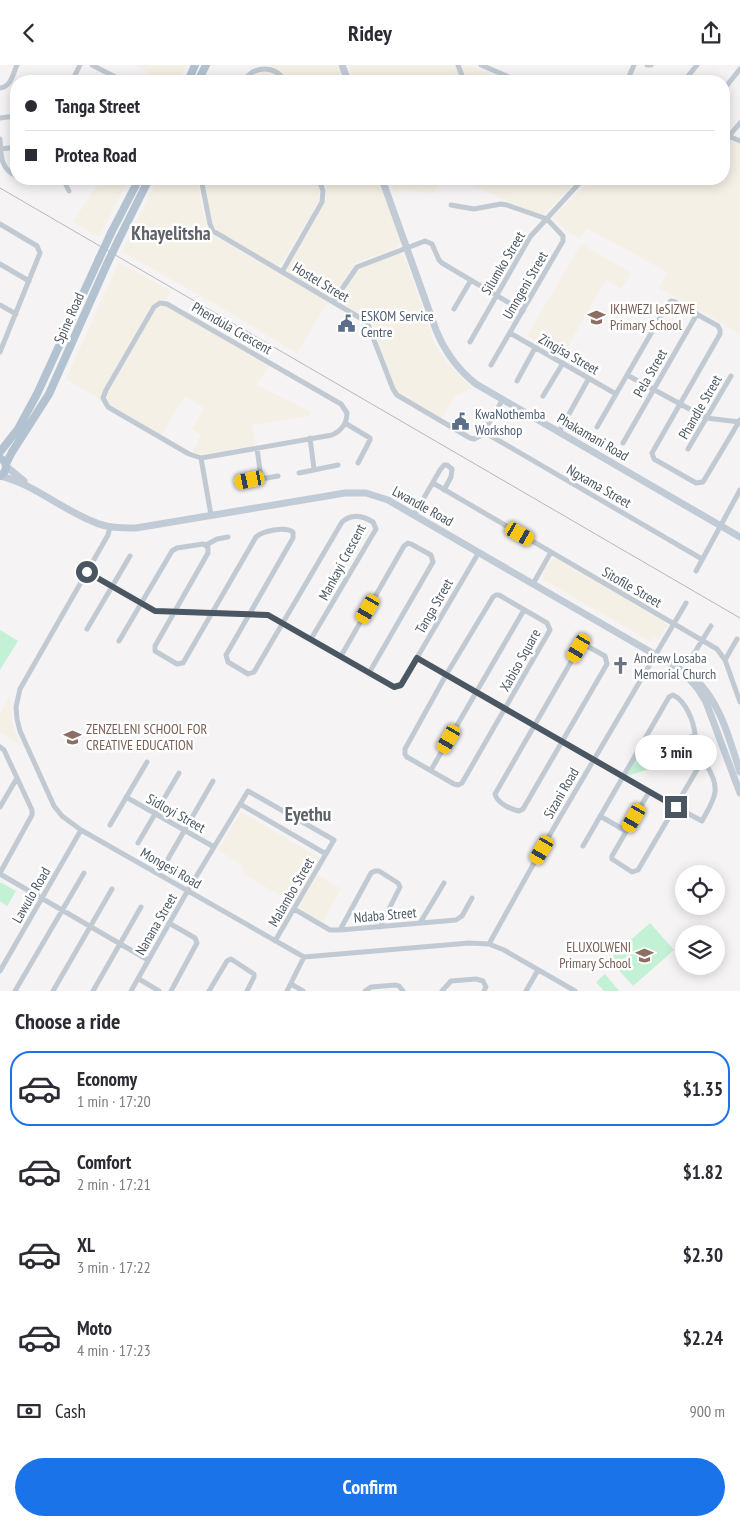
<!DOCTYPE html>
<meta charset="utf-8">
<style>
:root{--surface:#fff;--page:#f7f7f7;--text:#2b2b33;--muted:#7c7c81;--line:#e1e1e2;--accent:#1a73e8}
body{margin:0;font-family:"PT Sans Narrow",sans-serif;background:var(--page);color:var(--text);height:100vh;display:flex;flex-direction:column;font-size:19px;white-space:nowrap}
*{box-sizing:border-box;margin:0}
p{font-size:16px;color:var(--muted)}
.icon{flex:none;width:28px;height:28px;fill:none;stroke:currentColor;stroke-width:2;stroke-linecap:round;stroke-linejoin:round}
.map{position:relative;height:926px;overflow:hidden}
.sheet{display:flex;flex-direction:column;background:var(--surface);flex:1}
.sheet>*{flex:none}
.guide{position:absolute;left:10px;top:10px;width:720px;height:110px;border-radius:20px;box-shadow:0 2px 12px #0003;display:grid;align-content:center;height:110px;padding:0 15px;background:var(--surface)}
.tools{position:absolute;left:675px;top:800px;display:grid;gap:10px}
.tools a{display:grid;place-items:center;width:50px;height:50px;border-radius:50%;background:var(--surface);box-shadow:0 2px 12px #0003;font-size:25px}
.end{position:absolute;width:22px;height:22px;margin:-11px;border:6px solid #4a5661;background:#fff;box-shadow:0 0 0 2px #fff}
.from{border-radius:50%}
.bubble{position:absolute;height:35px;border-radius:18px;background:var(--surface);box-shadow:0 2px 12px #0003;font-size:16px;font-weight:700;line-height:35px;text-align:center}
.car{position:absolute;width:15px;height:30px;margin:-15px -8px;border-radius:6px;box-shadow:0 0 4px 1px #0007;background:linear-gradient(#f5c518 24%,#345 0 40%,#f5c518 0 76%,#345 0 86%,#f5c518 0)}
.guide b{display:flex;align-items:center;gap:18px;height:48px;font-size:19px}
.guide b+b{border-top:1px solid var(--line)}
.guide i{width:12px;height:12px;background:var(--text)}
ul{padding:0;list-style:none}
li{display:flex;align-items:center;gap:15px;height:75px;margin:0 10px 8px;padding:0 5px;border:2px solid transparent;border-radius:20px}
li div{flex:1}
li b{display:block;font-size:19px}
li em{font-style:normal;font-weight:700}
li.current{border-color:var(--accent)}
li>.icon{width:45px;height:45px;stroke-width:1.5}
h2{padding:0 15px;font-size:22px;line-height:60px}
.pay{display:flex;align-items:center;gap:12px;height:55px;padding:0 15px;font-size:19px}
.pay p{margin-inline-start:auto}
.button{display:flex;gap:10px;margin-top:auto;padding:10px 15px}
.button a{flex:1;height:58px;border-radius:30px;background:var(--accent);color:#fff;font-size:20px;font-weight:700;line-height:58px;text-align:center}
header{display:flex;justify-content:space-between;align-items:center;height:65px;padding:0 15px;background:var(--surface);font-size:22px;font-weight:700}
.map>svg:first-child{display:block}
</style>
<header><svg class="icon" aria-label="back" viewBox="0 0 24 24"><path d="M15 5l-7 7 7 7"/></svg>Ridey<svg class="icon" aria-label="share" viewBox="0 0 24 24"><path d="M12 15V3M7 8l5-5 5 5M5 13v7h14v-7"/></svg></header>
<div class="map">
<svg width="740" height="926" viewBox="0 0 740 926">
<rect width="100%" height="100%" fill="#f5f3f3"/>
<path fill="#c3f1d5" d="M0,565L18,576L0,605Z
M701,670L707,686L627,711L638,687L651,690Z
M0,817L16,826L7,841L0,836Z
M650,858L674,885L633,921L609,894Z
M605,909L619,926H604L596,917Z"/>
<path fill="#f5f0e5" d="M135,0H187L178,16H162V15Z
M266,0H337L343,16H289C283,7 277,2 266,0Z
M348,0H468L496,11L494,16H354Z
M267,6L274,8L281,16H246L257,7Z
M724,72L740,79V268L659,223L667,207L587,163L579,174L566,165L553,152L588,118L590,114H724Z
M101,114H129L99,172L73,157Z
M157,114H197L202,143L209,168L328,237L297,288L210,236L122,187Z
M204,114H316L320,124L319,136L283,196L277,201L220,167L213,159Z
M323,114H378L401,177L396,183L355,198L333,232H329L290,209L287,204L326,134L327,125Z
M389,114H440L434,128L405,125L394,127Z
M458,114H578L542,151Z
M581,179L631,208L622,224L606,215L562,291L527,271Z
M399,188L405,193L435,280L446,296L472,323L455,331L441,354L399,329L395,324L371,257L340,237L339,234L358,203Z
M119,197L170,226L166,235H160L150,242L101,328L100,334L66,314Z
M160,241H167L269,301L256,320L311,347L309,351L252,360L255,380L197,390L193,387L201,370L192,364L204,343L185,331L161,370L111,340L107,337L106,329L154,246Z
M553,494H558L664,557L667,560V564L665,563L659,574L654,572L651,577L544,515L542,509Z
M10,631L12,659L22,681L0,668V649Z
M241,747L320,793L293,838L244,809L242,800L218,785Z
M317,809L341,824L322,857L299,845V839Z"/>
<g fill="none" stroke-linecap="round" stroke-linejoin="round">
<path stroke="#c1cad2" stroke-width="5" d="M92,0L123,16
M458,0L464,16
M481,0L518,16
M647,0H651
M347,15L358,13L368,16
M72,16L80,0
M244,16C254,0 275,0 285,16
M627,16L634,0
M684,16L697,0
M0,23C11,22 13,9 17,0
M724,24L740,4
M0,53L16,51
M724,69L740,76
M729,71L740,58
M0,74C1,90 0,103 16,111
M1,84L16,82
M63,114L69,126
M201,114L210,159L213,166L367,257L393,324L397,330L470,373L474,374L482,370L503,334
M451,140L474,144L501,139L507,140L547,154L563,171V176L491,300
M0,159L37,181L40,188L0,287
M0,199L29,216
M282,207L322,137L323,126L319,114
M333,237L357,202L425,176L432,179L439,195L442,198L523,246
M160,238L167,239L341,339L347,348C347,358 341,366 332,370L201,393L189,389L108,342L103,333L106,325L154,242Z
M0,240L16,249
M454,244L471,215
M510,268L616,329
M470,277L530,172L583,114
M627,310L706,353L740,357
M517,316L535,283
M543,331L563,298
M345,358L370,373V375L358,398
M597,362L668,239L671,236L675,237L718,261L720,265V269L652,388L654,394L696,418L703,417L740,355
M484,367L702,494
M559,367L589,313
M310,373L314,404
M623,378L697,249
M257,383L261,413
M688,384L731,311
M201,393L211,450
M299,408L338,400
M238,418L278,411
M433,418L717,584L725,595L740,637
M414,450L440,405L444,400H447L452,404L451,412L444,425
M110,462L108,470L20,624L16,642L17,654L20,666L54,741L62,751L81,765L304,892L469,878L489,879L504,885L575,926
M206,480L217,474L228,472
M696,506L740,425
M87,507L155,546L268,550L395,622L401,620L479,487
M533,519L551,487
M496,530H499L547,558L550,565L462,718L458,720L454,719L407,692L405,689V684L446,610L493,532Z
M87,564L130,491
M119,576L172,486L177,483L203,479L208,482V488L155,581V586L177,599L183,598L256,472C263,466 284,461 293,467V473L226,590L228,597L248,609L254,607L342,457C352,448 363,451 373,457L376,464L311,574
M583,580L587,581L605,591L607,599L523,744L519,746C510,744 497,738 495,729L579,583Z
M693,590L711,561
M341,591L404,481L408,478L411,479L431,490L433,497L369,608
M417,593C474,626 532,659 589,692C626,714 664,736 702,756C714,734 722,725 707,701L702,700L698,703L638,805L632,807L612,794V791L649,727
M725,595L737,574
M0,682L4,685L32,745V750L0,808
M431,705L524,545
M126,732L214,782
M240,739L326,789
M0,742L17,713
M600,751L626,766
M110,760L147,697
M138,778L179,708
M583,781L669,632L673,630C686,636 694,657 695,670L650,688L638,684
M168,794L213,716
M0,809L148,895
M294,844L330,865H340L456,855L462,851L472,833
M169,858L195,873L197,878L171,926
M420,858L444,818
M340,865L371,808L375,806H379L398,818L400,822L380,862
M489,879L549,771L686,538
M0,906L81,765
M139,914L159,926
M291,919L303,926
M15,926L84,808
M53,926L112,824
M93,926L141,842
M131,926L188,825L248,726L334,775L275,876
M209,926L227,896L231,894L254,909V912L247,926
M287,926L304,892
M365,926L371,922L396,920L399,921L403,926
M442,926L451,916L476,914L483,916L486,922L484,926
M526,926L538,905"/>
<path stroke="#c1cbd6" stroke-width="7" d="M342,0L348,16
M382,114L436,265C445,287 457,304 476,319L740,472
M7,402L24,416
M1,411C35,420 61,444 94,457C107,463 121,463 136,463L345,428H366L388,435L692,611C720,635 729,673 740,707
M685,609L698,624L706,637L740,728"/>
<path stroke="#b3c2d1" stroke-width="8" d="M188,16L195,0
M198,16L206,0
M111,168L139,114
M119,174L149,114
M0,387L18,364L37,329L99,194
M0,393C8,397 8,406 0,411
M6,399L12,387L49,329L107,199"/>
<path stroke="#b5b8bd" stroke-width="1" d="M0,123L740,553"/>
<path stroke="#b3c2d1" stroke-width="8" d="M99,194L111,168
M107,199L119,174"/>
</g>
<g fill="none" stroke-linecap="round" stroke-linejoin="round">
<path stroke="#4a5661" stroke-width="6" d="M87,507L155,546L268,550L394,622L401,620L417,593L676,742"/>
</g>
<defs>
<symbol id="school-bare" viewBox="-9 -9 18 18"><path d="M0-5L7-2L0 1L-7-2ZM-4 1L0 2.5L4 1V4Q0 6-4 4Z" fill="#8d6e63" stroke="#fff" stroke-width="2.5" paint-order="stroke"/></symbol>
<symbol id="civic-bare" viewBox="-9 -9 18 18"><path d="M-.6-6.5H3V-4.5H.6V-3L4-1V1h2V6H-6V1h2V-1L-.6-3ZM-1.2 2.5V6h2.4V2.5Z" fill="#5c6f8a" stroke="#fff" stroke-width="2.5" paint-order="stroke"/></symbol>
<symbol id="church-bare" viewBox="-9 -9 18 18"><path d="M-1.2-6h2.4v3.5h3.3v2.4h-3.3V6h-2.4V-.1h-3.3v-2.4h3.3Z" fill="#6b7280" stroke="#fff" stroke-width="2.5" paint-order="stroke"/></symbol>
</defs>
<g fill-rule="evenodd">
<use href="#school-bare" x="584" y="240" width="25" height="25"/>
<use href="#civic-bare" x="334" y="246" width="25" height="25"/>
<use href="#civic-bare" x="448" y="344" width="25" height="25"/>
<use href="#church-bare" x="608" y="588" width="25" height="25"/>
<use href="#school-bare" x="60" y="660" width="25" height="25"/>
<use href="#school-bare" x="632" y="878" width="25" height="25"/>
</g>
<g text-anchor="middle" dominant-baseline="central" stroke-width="5" stroke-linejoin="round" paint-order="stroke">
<g font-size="14" fill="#4a5661" stroke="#fff">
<text transform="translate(503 198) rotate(-59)">Silumko Street</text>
<text transform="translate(321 217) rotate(31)">Hostel Street</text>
<text transform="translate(525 220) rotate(-60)">Umngeni Street</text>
<text transform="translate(69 253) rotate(-66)">Spine Road</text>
<text transform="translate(232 263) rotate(30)">Phendula Crescent</text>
<text transform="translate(569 289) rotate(30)">Zingisa Street</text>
<text transform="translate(650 308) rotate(-60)">Pela Street</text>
<text transform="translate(700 342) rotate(-60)">Phandle Street</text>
<text transform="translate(593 372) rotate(30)">Phakamani Road</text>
<text transform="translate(599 421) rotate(30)">Ngxama Street</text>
<text transform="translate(423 441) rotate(29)">Lwandle Road</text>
<text transform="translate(342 497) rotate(-62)">Mankayi Crescent</text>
<text transform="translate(632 522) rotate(30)">Sitofile Street</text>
<text transform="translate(434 541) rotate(-60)">Tanga Street</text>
<text transform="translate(520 595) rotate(-61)">Xabiso Square</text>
<text transform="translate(561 728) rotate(-60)">Sizani Road</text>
<text transform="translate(176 748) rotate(29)">Sidloyi Street</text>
<text transform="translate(171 803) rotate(30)">Mongesi Road</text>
<text transform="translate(291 827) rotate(-60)">Malambo Street</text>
<text transform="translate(31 830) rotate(-60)">Lawulo Road</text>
<text transform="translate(385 850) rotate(-5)">Ndaba Street</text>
<text transform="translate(156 859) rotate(-60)">Nanana Street</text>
</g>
<g font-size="14" fill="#785e54" stroke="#fff" text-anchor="start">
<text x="610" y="244">IKHWEZI leSIZWE<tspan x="610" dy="16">Primary School</tspan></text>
<text x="86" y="664">ZENZELENI SCHOOL FOR<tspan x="86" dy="16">CREATIVE EDUCATION</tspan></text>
<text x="631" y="882" text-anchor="end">ELUXOLWENI<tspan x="631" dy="16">Primary School</tspan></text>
</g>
<g font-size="14" fill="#4e5e75" stroke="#fff" text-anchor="start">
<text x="361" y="251">ESKOM Service<tspan x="361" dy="16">Centre</tspan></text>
<text x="475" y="349">KwaNothemba<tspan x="475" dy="16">Workshop</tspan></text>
</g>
<g font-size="14" fill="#5b616d" stroke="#fff" text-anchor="start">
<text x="634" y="593">Andrew Losaba<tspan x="634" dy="16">Memorial Church</tspan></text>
</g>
<g font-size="19" font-weight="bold" fill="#5f6368" stroke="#fff">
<text x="171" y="168">Khayelitsha</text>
<text x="308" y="749">Eyethu</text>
</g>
</g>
</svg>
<div class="tools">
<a><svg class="icon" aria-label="locate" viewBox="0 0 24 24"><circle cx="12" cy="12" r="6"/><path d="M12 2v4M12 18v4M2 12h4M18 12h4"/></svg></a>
<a><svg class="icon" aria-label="layers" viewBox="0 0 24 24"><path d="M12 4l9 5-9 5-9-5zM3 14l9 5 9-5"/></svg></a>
</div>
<i class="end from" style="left:87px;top:507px"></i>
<i class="end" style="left:676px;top:742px"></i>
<div class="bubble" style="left:635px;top:670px;width:82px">3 min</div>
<i class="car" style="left:250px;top:415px;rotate:258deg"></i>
<i class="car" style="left:520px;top:469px;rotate:120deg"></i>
<i class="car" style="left:368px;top:544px;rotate:210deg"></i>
<i class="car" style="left:579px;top:583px;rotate:211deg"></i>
<i class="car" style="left:449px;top:674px;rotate:210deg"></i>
<i class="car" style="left:634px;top:753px;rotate:210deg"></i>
<i class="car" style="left:542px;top:785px;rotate:210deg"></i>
<div class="guide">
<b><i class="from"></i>Tanga Street</b>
<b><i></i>Protea Road</b>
</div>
</div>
<section class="sheet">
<h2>Choose a ride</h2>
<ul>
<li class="current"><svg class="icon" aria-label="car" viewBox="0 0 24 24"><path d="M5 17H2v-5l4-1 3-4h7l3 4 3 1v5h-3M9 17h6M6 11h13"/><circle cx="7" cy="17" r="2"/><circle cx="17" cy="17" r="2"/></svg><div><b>Economy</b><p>1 min · 17:20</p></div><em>$1.35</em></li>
<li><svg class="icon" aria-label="car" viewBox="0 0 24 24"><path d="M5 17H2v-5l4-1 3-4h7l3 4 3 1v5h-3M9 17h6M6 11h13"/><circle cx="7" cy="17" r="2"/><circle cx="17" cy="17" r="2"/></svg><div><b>Comfort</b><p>2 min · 17:21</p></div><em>$1.82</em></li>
<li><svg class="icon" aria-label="car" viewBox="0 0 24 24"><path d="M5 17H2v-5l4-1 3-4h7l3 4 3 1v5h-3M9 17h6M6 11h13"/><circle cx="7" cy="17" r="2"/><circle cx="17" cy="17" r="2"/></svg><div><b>XL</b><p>3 min · 17:22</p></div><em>$2.30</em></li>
<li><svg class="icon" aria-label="car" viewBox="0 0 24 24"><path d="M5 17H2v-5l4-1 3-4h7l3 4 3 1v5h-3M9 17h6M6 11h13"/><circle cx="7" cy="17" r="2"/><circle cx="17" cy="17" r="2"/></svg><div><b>Moto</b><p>4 min · 17:23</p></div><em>$2.24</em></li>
</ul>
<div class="pay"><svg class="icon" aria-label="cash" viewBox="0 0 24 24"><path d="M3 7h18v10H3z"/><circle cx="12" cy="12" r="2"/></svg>Cash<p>900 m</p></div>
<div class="button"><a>Confirm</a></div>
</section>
